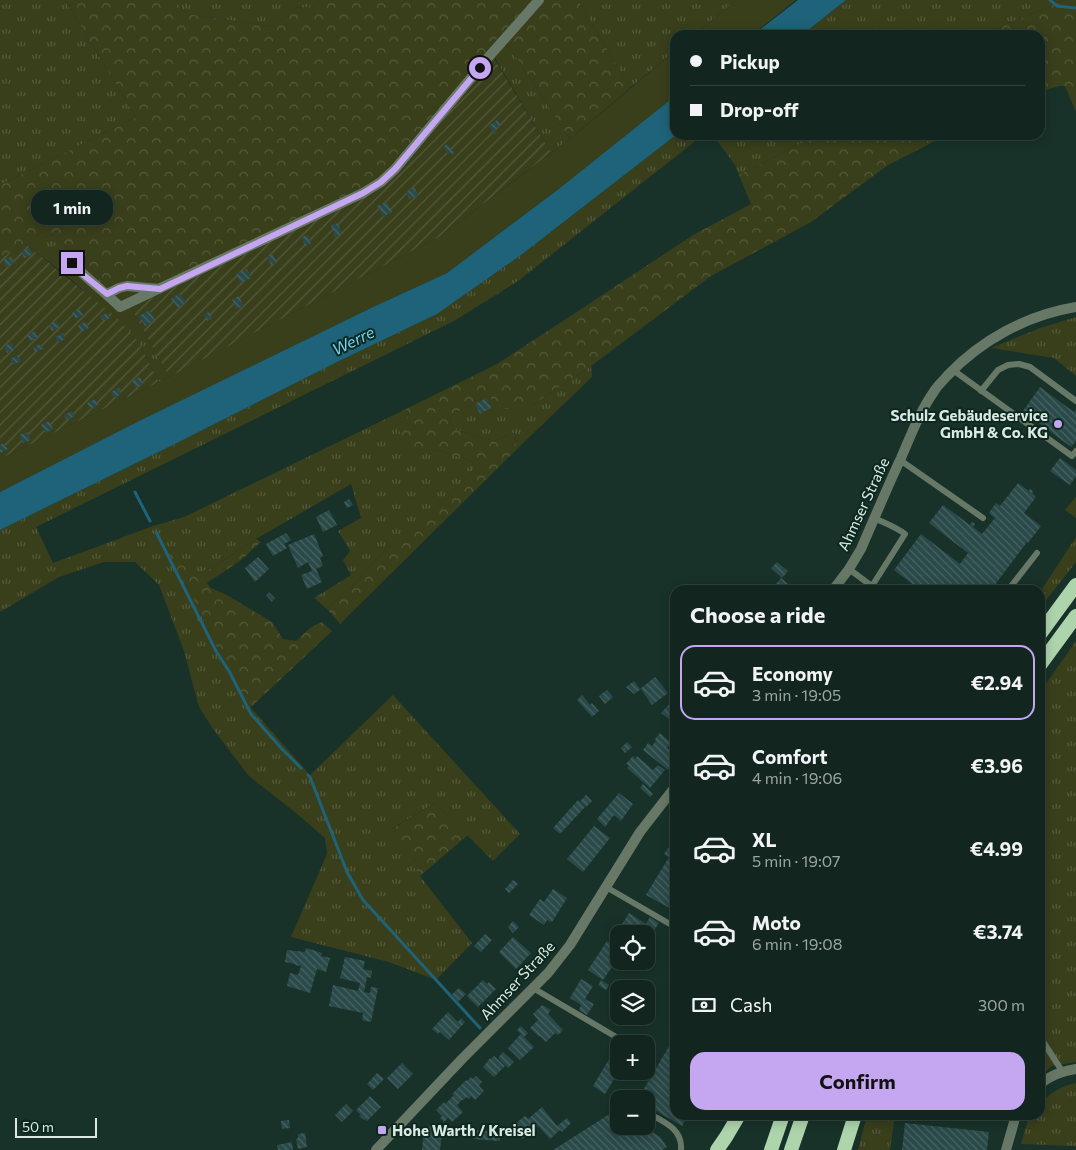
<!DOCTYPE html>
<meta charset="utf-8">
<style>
:root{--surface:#12261f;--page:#1f322c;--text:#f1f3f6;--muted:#9ca5a4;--line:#31433d;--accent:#c5a7f1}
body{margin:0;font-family:Commissioner,sans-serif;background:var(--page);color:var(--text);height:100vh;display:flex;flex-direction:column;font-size:19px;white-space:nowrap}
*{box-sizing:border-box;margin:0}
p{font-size:16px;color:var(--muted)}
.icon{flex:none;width:28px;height:28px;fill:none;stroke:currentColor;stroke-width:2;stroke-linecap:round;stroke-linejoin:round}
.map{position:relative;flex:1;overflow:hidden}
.side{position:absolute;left:670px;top:585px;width:375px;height:535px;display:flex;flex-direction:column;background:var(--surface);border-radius:15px;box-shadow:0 2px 12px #0003,0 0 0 1px var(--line)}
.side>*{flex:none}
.hud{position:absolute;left:670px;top:30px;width:375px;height:110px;border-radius:15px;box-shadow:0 2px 12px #0003,0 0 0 1px var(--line);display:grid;align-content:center;height:110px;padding:0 20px;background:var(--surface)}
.fabs{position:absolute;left:610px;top:925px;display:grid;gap:10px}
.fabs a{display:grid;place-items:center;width:45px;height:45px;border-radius:10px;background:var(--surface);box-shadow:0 2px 12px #0003,0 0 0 1px var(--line);font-size:25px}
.scale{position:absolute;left:15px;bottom:12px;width:82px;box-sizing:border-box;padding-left:5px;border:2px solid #dae9e3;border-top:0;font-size:14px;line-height:18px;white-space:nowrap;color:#dae9e3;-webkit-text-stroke:4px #0d281f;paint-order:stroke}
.end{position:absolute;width:22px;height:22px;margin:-11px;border:6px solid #c5a7f1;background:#111;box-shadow:0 0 0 2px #111}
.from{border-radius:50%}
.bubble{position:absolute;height:35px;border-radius:15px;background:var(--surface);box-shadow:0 2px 12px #0003,0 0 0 1px var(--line);font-size:16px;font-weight:700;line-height:35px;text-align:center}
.hud b{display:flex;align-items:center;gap:18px;height:48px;font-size:19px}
.hud b+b{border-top:1px solid var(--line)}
.hud i{width:12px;height:12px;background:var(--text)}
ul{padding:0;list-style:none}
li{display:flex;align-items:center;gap:15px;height:75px;margin:0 10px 8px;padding:0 10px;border:2px solid transparent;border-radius:15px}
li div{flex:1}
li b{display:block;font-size:19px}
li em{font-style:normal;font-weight:700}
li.on{border-color:var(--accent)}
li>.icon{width:45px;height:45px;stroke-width:1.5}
h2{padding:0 20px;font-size:22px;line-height:60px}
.pay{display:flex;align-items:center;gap:12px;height:55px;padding:0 20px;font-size:19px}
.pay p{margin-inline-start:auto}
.action{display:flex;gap:10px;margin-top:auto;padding:10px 20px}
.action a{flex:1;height:58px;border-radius:15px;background:var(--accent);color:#111;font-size:20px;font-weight:700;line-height:58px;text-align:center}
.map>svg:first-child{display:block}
</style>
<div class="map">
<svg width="1076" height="1150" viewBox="0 0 1076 1150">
<defs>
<pattern id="grass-tufts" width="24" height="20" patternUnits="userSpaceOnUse" patternTransform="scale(1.25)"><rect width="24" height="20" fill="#393e1b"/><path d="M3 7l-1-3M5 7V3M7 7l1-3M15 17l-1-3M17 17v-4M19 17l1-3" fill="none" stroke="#555a3c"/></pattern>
<pattern id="forest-crowns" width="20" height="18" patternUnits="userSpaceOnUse" patternTransform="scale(1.25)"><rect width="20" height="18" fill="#393e1b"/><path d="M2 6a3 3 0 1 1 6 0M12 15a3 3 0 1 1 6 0" fill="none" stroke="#555a3c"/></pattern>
<pattern id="garden-furrows" width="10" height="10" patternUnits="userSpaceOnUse" patternTransform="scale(1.25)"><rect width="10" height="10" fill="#393e1b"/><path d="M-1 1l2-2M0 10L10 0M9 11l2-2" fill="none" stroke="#555a3c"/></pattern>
<pattern id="building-back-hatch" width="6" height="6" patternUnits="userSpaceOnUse" patternTransform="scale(1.25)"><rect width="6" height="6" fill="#2a4949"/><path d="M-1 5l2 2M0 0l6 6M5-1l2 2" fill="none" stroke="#486363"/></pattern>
</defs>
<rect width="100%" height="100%" fill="#183229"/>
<path fill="url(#grass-tufts)" d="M0,0H65L136,117L0,185Z
M174,0H321L316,6L296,8L274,27L188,14Z
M578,0H737L694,35H675V51L630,88Z
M846,0H1066L979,35H802Z
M501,34L570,139L551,153L495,58L400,171L383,186L277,239L131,308L169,377L159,382L138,341L71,279L27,245L52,234L111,285L393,167Z
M676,135H703L518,281L454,321L36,527L53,563L153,526L184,517L402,411L410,416L432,449L473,461L472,471L408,539L389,546L354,584L327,609L314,598L351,575L343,560L350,551L338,531L361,518L351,484L256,539L210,569L196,573L171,546L167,555L194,598L224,664L244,700L310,775L393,695L520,834L493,861L435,803L391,829L420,876L472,943L436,980L389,962L291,937L327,854L325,838L296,813L249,776L213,729L199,707L184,651L159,585L135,562H104L59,577L0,612V530L179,442L335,363L437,314L521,255Z
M713,135H818L739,175L735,165Z
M1076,317V376L1054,358L991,348L1040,328Z
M591,366L592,377L516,450L515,433L494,441L453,429L449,417L486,395L490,397L531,406Z
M1076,497V518L1065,510Z
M1076,537V562L1040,608V592Z
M1076,641V1062L1052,1066L1040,1076V692Z
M1076,1083V1146L1021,1144L1029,1117L1031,1115H1040V1103C1051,1093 1061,1086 1076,1083Z
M867,1115H895L890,1150H858Z"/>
<path fill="url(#forest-crowns)" d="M65,0H174L188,14L274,27L296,8L316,6L321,0H578L630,88L570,139L501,34L393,167L378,179L362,188L162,283L111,285L52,234L0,258V185L136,117Z
M1066,0H1076V112L1065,86H1059L1040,92V35H979Z
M818,135H947L888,165L811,222L711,276L591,366L531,406L514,410L497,407L490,397L486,395L449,417L453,429L494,441L515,433L516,450L340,624L327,609L354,584L389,546L408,538L472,471L473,461L432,449L416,453L403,442L398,427L410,416L402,411L497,364L572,315L693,235L751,204L739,175Z
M256,539L261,542L240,561L207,583L211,588L225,594L272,622L283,639L296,641L310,628L322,622L332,631L250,708C224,675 213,634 193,598C185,583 176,569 167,555L170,545L196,572L210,569Z
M435,803L468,835L420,876L390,830Z"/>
<path fill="#393e1b" d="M737,0H796L752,35H694Z
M675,51V96L560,188L447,273L373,307L139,421L0,492V459L159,382L439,237L570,139Z"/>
<path fill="url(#garden-furrows)" d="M494,58L551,153L439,237L169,377L131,308L277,239L383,186L400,171Z
M27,245L116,317L138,341L159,382L0,459V258Z"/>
<path fill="#1e6379" d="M798,0H846L802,35H753Z
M675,96V135H676L521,255L437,314L335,363L179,442L0,530V492L139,421L373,307L447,273L560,188Z"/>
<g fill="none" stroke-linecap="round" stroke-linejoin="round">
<path stroke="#1e6379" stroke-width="3" d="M1050,0L1057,6L1076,8
M135,492L150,521
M156,532L216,651L229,671L251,714L282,749L301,768
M308,775L310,777L347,872L363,900L480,1028"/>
</g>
<path fill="url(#building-back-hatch)" d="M497,120L501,125L495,129L497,132L495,134L489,126Z
M447,144L454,153L452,155L450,153L448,154L443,147Z
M414,187L418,195L409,199L406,192Z
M387,202L392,212L383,217L377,206Z
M338,223L342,235L335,237L331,225Z
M308,235L311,244L305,246L301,237Z
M29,248L33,254L24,258L21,251Z
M273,254L277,263L271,265L267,256Z
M11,257L14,263L6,267L3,260Z
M247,269L251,278L240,283L236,274Z
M179,293L186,302L178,308L171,299Z
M239,296L243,306L236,309L232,299Z
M80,309L83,315L75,319L72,313Z
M149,310L155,320L145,326L139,316Z
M209,312L212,319L207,321L204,314Z
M108,313L110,318L103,321L100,316Z
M57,321L60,327L52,331L49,325Z
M86,322L89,328L81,332L78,325Z
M35,331L38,338L30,341L27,335Z
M63,333L65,339L58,343L55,337Z
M12,343L15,349L7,353L4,346Z
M40,344L43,349L35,352L33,347Z
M18,355L21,361L13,365L10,359Z
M140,377L143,384L135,387L132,380Z
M1040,387L1074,412L1076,409V441L1071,447L1023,411Z
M119,388L121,394L114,398L111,392Z
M486,398L491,408L480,414L475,404Z
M95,399L98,405L90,409L87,403Z
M72,411L75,416L67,420L64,415Z
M49,421L53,429L45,433L41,425Z
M27,432L31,440L23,443L19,435Z
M4,443L8,449L0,453V445Z
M1060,458L1076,470V476L1070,485L1050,471Z
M1018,483L1029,491L1030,489L1033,491L1032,493L1036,497L1024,513L1041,526L1028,543L1027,542L991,590H920L894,570L921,534L960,564L968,553L929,523L943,505L970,525L972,522L975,524L973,527L982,534L995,518L989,513L996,503L1000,506Z
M349,499L353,505L347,508L344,502Z
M329,510L337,525L323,532L316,517Z
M286,533L291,540L284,544L287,548L273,556L266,544Z
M314,534L323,556L320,558L323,566L316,569L322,582L307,589L301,575L312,571L308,562L298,568L288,545Z
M258,557L269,569L255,582L245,568Z
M777,562L788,571L782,578L771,568Z
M781,578L793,588L795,586L799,590H783L776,584Z
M269,592L275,598L272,602L266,595Z
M655,677L668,693L652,705L641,689L634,694L626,687L634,681L640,689Z
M607,690L613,697L605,704L599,696Z
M582,695L590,705L592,703L599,711L592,717L577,700Z
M673,700L675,701V710L669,719L661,713Z
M675,719V729L670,725Z
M660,733L671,743L667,748L675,755L671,762L673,764L668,770L643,750L648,743L652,746L656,741L655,739Z
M627,742L632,747L625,753L621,748Z
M633,756L635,759L637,756L653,770L658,765L665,770L650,788L627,768L629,766L626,764Z
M643,784L653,794L650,797L640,788Z
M619,793L633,804L621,821L614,815L605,827L597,819Z
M586,795L592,801L586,807L580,801Z
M578,800L585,807L560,834L553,828Z
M594,826L610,838L583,872L567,859Z
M668,848L675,853V911L646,895L669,857L664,854Z
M513,880L518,884L509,893L505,889Z
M553,889L567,898L552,922L547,920L544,925L529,915L540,899L544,902Z
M629,913L646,924L650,917L659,923L646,942V934H623L618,931Z
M513,921L519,927L513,933L508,927Z
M485,934L492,940L481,952L474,946Z
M513,937L531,953L516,969L499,952Z
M607,941L619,949V957L603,980L588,970Z
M306,948L322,953L321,956L330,958L326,972L317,969L310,993L287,986L290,973L298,975L301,966L295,965V964L285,962L287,950L305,952Z
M646,949L651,952L646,960Z
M345,957L365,961L363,969L372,971L371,978L367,977L364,992L370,993L371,987L378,988L371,1022L362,1020L363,1013L329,1006L333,985L358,991L360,983L340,978Z
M581,979L593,986L585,999L594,1004L587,1015L579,1010L581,1005L570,998Z
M483,980L487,984L489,982L496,989L478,1007L467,996Z
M601,980L609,985L606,990L598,985Z
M459,988L466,994L458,1002L451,995Z
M542,1005L551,1010L548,1014L563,1030L558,1035L555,1033L546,1042L540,1036L539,1037L530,1028L538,1020L533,1014Z
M448,1012L458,1022L461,1018L465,1022L449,1040L440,1032L438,1034L432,1029Z
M521,1026L528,1033L524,1037L534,1047L520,1060L508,1048L521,1034L517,1030Z
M675,1036V1115H688L682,1126L646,1105V1099H638Z
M503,1052L514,1062L508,1068L498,1058Z
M494,1056L505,1066L494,1077L483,1067L490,1058L491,1059Z
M611,1056L619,1061V1071L605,1094L593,1086Z
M402,1063L413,1074L398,1089L387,1078Z
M377,1073L384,1079L373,1090L367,1084Z
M476,1076L482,1082L479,1086L484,1091L475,1100L471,1096L469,1099L467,1097L463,1100H462L457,1105L463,1112L452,1122L448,1118L444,1122L440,1118L442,1116L436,1110L444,1102L445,1104L454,1095L452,1094L466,1080L467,1081L471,1077L472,1079Z
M370,1096L381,1107L367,1121L365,1119L364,1120L359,1116L361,1115L356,1110Z
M346,1104L353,1111L342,1122L335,1115Z
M542,1107L557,1126L567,1118L571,1123L562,1132L560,1130L550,1139L538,1126L522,1139L511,1127L525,1116L528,1119Z
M616,1110L619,1112V1126H643L660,1137L667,1147L662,1150H553Z
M289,1120L290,1128L282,1129L281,1121Z
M905,1123L989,1132L987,1150H902Z
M430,1124L433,1125L435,1127V1131L442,1132L440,1150H422L424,1130L429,1131Z
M474,1130L500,1132V1141L473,1139Z
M305,1133L307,1147L298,1149L296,1139L298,1138V1134Z
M292,1142L293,1150H278L277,1145Z"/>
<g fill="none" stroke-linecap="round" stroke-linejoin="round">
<path stroke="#687867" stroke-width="6" d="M953,370L1072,456L1076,451
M981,391L998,370L1008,365L1019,364L1030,367L1076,401
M900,460L983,518
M849,569L877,590
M872,586L905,534C896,527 885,523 874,518
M1008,590L1037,553
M606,887L675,927
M533,988L628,1044
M1040,1037L1062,1071
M623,1097L626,1099
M646,1112C662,1121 683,1128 681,1150"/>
<path stroke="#687867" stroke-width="10" d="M72,263C87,279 105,292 120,307L363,193L381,182L395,169L492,53L539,0
M107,294L119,288L127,286L159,289
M833,590L849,569L861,549C874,519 887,488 901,458C911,435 920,411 935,390C938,385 943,381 947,376C981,340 1027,315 1076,307
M1040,1084C1051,1075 1062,1071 1076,1069
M376,1150L462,1059L548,973L570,945L640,832L675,787
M1006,1150L1016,1115"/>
<path stroke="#aed4ac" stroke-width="14" d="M1040,634L1076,585
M1040,665L1076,616
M717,1150L726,1137L739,1115
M771,1150L783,1115
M791,1150L803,1115
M844,1150L855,1115"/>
</g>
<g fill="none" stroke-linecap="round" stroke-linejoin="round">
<path stroke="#c5a7f1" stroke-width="6" d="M72,263L81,273L107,294L119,288L127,286L160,289L363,193L381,182L395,169L480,68"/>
</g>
<g fill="#c5a7f1" stroke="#0d281f" stroke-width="2">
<circle cx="1058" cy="424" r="5"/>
<rect x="377" y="1125" width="10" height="10" rx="2.5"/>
</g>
<g text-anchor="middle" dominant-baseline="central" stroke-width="4" stroke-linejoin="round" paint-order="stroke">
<g font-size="15" font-weight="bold" fill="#dae9e3" stroke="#0d281f" text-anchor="end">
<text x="1048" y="415">Schulz Gebäudeservice<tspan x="1048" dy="17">GmbH &amp; Co. KG</tspan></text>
<text x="392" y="1130" text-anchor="start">Hohe Warth / Kreisel</text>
</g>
<g font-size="15" fill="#dae9e3" stroke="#0d281f">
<text transform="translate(863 504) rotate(-65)">Ahmser Straße</text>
<text transform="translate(517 980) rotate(-47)">Ahmser Straße</text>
</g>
<g font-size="16" font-style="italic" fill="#70d3f6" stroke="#0d281f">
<text transform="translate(353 340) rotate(-26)">Werre</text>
</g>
</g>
</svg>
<div class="fabs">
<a><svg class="icon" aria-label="locate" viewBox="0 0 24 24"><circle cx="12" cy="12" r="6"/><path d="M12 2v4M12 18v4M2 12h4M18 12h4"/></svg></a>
<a><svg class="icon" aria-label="layers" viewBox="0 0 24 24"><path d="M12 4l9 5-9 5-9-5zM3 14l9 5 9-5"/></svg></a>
<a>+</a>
<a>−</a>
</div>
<div class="scale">50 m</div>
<i class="end from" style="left:480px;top:68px"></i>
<i class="end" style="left:72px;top:263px"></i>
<div class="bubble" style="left:31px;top:190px;width:82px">1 min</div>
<div class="hud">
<b><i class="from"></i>Pickup</b>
<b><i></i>Drop-off</b>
</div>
<section class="side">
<h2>Choose a ride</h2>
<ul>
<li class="on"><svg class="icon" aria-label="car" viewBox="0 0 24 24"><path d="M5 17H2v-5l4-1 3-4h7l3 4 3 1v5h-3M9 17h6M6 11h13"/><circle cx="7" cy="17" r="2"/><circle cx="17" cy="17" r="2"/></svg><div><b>Economy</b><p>3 min · 19:05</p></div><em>€2.94</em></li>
<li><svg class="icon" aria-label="car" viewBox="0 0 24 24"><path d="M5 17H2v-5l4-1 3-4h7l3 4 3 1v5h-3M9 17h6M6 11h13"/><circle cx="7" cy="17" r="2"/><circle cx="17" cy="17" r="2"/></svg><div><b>Comfort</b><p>4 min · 19:06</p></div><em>€3.96</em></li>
<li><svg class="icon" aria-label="car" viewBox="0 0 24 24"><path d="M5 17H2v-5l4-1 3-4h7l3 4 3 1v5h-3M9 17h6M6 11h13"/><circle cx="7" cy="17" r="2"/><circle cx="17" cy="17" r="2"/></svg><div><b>XL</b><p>5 min · 19:07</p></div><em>€4.99</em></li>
<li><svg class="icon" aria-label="car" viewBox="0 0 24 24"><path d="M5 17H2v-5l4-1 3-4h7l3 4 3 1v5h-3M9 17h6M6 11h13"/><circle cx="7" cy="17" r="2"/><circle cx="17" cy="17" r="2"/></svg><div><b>Moto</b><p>6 min · 19:08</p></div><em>€3.74</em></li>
</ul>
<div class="pay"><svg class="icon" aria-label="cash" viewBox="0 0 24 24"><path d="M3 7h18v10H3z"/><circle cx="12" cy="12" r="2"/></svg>Cash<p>300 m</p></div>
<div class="action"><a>Confirm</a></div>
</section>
</div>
